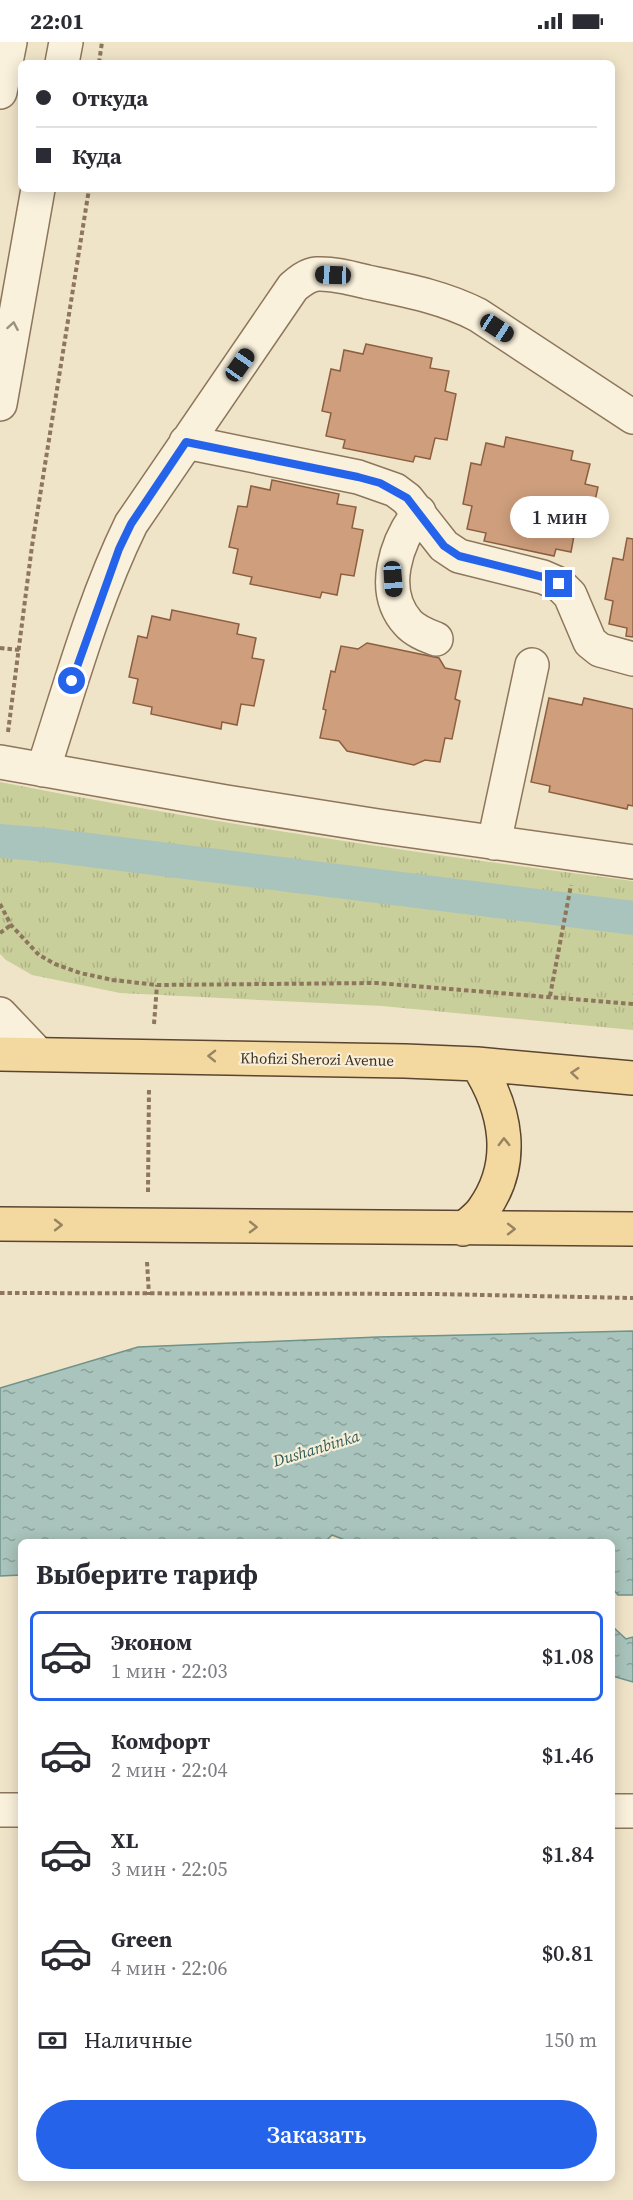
<!DOCTYPE html>
<html lang="ru">
<meta charset="utf-8">
<style>
:root{--surface:#fff;--page:#f7f7f7;--text:#2b2b33;--muted:#7c7c81;--line:#e1e1e2;--accent:#2563eb}
body{margin:0;font-family:"Source Serif 4",serif;background:var(--page);color:var(--text);height:100vh;display:flex;flex-direction:column;font-size:22px;white-space:nowrap}
*{box-sizing:border-box;margin:0}
p{font-size:20px;color:var(--muted)}
.icon{flex:none;width:33px;height:33px;fill:none;stroke:currentColor;stroke-width:2;stroke-linecap:round;stroke-linejoin:round}
.map{position:relative;flex:1;overflow:hidden}
.details{position:absolute;left:18px;top:1497px;width:597px;height:642px;display:flex;flex-direction:column;background:var(--surface);border-radius:9px;box-shadow:0 3px 15px #0003}
.details>*{flex:none}
.top-card{position:absolute;left:18px;top:18px;width:597px;height:132px;border-radius:9px;box-shadow:0 3px 15px #0003;display:grid;align-content:center;height:132px;padding:0 18px;background:var(--surface)}
.end{position:absolute;width:27px;height:27px;margin:-14px;border:8px solid #2563eb;background:#fff;box-shadow:0 0 0 3px #fff}
.from{border-radius:50%}
.bubble{position:absolute;height:42px;border-radius:21px;background:var(--surface);box-shadow:0 3px 15px #0003;font-size:20px;font-weight:600;line-height:42px;text-align:center}
.car{position:absolute;width:18px;height:36px;margin:-18px -9px;border-radius:8px;box-shadow:0 0 4px 2px #0007;background:linear-gradient(#222 24%,#8ab4d8 0 40%,#222 0 76%,#8ab4d8 0 86%,#222 0)}
.top-card b{display:flex;align-items:center;gap:21px;height:57px;font-size:22px}
.top-card b+b{border-top:2px solid var(--line)}
.top-card i{width:15px;height:15px;background:var(--text)}
ul{padding:0;list-style:none}
li{display:flex;align-items:center;gap:18px;height:90px;margin:0 12px 9px;padding:0 6px;border:3px solid transparent;border-radius:9px}
li div{flex:1}
li b{display:block;font-size:22px}
li em{font-style:normal;font-weight:600}
li.selected{border-color:var(--accent)}
li>.icon{width:54px;height:54px;stroke-width:1.5}
h2{padding:0 18px;font-size:27px;line-height:72px}
.pay{display:flex;align-items:center;gap:15px;height:66px;padding:0 18px;font-size:22px}
.pay p{margin-inline-start:auto}
.action{display:flex;gap:12px;margin-top:auto;padding:12px 18px}
.action a{flex:1;height:69px;border-radius:36px;background:var(--accent);color:#fff;font-size:24px;font-weight:600;line-height:69px;text-align:center}
.status{display:flex;justify-content:space-between;align-items:center;height:42px;padding:0 30px;background:var(--surface);direction:ltr}
.status svg{height:16px;fill:currentColor}
.map>svg:first-child{display:block}
</style>
<div class="status"><b>22:01</b><svg viewBox="0 0 49 12"><path d="M0 12V9h3v3zM5 12V6h3v6zM10 12V3h3v9zM15 12V0h3v12zM26 1h20v11H26zM47 4h2v5h-2z"/></svg></div>
<div class="map">
<svg width="633" height="2158" viewBox="0 0 633 2158">
<defs>
<pattern id="grass-tufts" width="24" height="20" patternUnits="userSpaceOnUse" patternTransform="scale(1.5)"><rect width="24" height="20" fill="#c9cf9b"/><path d="M3 7l-1-3M5 7V3M7 7l1-3M15 17l-1-3M17 17v-4M19 17l1-3" fill="none" stroke="#aeb285"/></pattern>
<pattern id="water-ripples" width="26" height="14" patternUnits="userSpaceOnUse" patternTransform="scale(1.5)"><rect width="26" height="14" fill="#a9c4bc"/><path d="M2 4q2-2 4 0t4 0M15 11q2-2 4 0t4 0" fill="none" stroke="#8ba098"/></pattern>
</defs>
<rect width="100%" height="100%" fill="#f0e4c8"/>
<path fill="url(#grass-tufts)" d="M0,740C210,781 421,812 633,839V988L382,964L120,951L32,933L6,918L0,912Z"/>
<path fill="url(#water-ripples)" stroke="#6f938a" stroke-width="1.5" d="M633,1289V1553H618L612,1546V1500H350L332,1493L325,1500H21V1533L0,1534V1346L138,1305L378,1295Z
M612,1584L626,1597L633,1595V1640L612,1634Z"/>
<g fill="none" stroke-linecap="round" stroke-linejoin="round">
<path stroke="#a9c4bc" stroke-width="34" d="M0,799L49,803L633,876"/>
</g>
<path fill="#cf9f7d" stroke="#8d5f41" stroke-width="1.5" d="M366,302L432,316L430,326L449,329L445,349L456,352L447,398L435,396L430,417L415,414L413,420L343,406L345,398L326,394L331,371L322,369L331,327L340,329L344,308L363,312Z
M506,395L573,409L571,418L590,422L585,442L598,445L588,491L575,488L571,510L556,507L554,514L484,499L486,491L467,487L472,464L463,462L471,421L481,423L486,401L504,405Z
M272,438L339,452L337,462L356,465L352,486L363,488L354,534L341,532L337,553L322,550L320,556L250,542L252,535L233,531L238,507L229,505L238,464L247,465L251,444L270,448Z
M627,496L633,497V595L626,594L627,586L609,582L613,559L605,557L613,516L623,518Z
M172,568L239,582L237,592L256,596L252,616L264,618L254,664L241,662L237,683L222,680L221,687L151,672L152,665L133,661L138,637L129,635L138,594L147,596L152,574L170,578Z
M367,601L439,616L445,626L461,629L455,657L460,659L452,697L445,696L440,720L425,718L414,723L347,709L339,699L320,696L326,668L323,667L331,629L335,630L341,604L358,607Z
M549,656L582,663L584,656L633,667V764L628,763L627,767L549,750L550,744L531,740Z"/>
<g fill="none" stroke-linecap="round" stroke-linejoin="round">
<defs>
<path id="minor" d="M62,21L66,0
M0,50L10,0
M0,362L38,147
M186,400L358,435L395,448L407,457L444,504L459,514L543,535L559,542L570,553L590,600L600,608L633,617
M419,470C396,500 379,549 408,581C415,589 426,593 436,597
M0,720L226,760L378,784L633,820
M43,728C70,645 93,560 131,482L293,245C300,239 307,233 317,232C333,231 351,236 367,240C405,248 443,255 478,273L633,375
M494,801L532,623
M0,972L38,1012
M0,1768H21
M612,1769H633"/>
<path id="major" d="M0,1012L405,1019L477,1022L633,1036
M0,1182L633,1187
M463,1187C470,1181 478,1175 483,1168C517,1121 506,1067 477,1022"/>
</defs>
<use href="#minor" stroke="#8d765c" stroke-width="36"/>
<use href="#major" stroke="#5b4430" stroke-width="36"/>
<path stroke="#8d765c" stroke-width="4" stroke-dasharray="4.5 3" stroke-linecap="butt" d="M99,21L102,0
M0,606L19,608
M8,690L32,504L89,147
M0,862L11,883L39,913L55,922L80,931L113,938L157,943L377,941L633,962
M0,891L11,883
M550,954L571,843
M154,982L157,943
M148,1150L149,1046
M147,1220L149,1253
M0,1251L434,1252L633,1256"/>
<use href="#minor" stroke="#faf1dc" stroke-width="33"/>
<use href="#major" stroke="#f3d9a0" stroke-width="33"/>
</g>
<defs><path id="oneway-chevron" d="M-2-3.5L2.5 0L-2 3.5" fill="none" stroke-width="1.6" stroke-linecap="round" stroke-linejoin="round" transform="scale(1.5)"/></defs>
<use stroke="#9c907e" href="#oneway-chevron" transform="translate(13 284) rotate(-80)"/>
<g stroke="#988460">
<use href="#oneway-chevron" transform="translate(212 1014) rotate(-179)"/>
<use href="#oneway-chevron" transform="translate(575 1031) rotate(-175)"/>
<use href="#oneway-chevron" transform="translate(504 1100) rotate(-91)"/>
<use href="#oneway-chevron" transform="translate(58 1183)"/>
<use href="#oneway-chevron" transform="translate(253 1185) rotate(1)"/>
<use href="#oneway-chevron" transform="translate(511 1187)"/>
</g>
<g fill="none" stroke-linecap="round" stroke-linejoin="round">
<path stroke="#2563eb" stroke-width="8" d="M72,639L119,507L131,482L186,400L358,435L380,441L407,456L444,504L459,514L543,535L559,542"/>
</g>
<g text-anchor="middle" dominant-baseline="central" stroke-width="4.5" stroke-linejoin="round" paint-order="stroke">
<g font-size="15" fill="#3d2e20" stroke="#f7eed8">
<text transform="translate(317 1017) rotate(1)">Khofizi Sherozi Avenue</text>
</g>
<g font-size="16" font-style="italic" fill="#2f5d5a" stroke="#f7eed8">
<text transform="translate(316 1406) rotate(-17)">Dushanbinka</text>
</g>
</g>
</svg>
<i class="end from" style="left:72px;top:639px"></i>
<i class="end" style="left:559px;top:542px"></i>
<div class="bubble" style="left:510px;top:454px;width:99px">1 мин</div>
<i class="car" style="left:333px;top:233px;rotate:272deg"></i>
<i class="car" style="left:497px;top:286px;rotate:123deg"></i>
<i class="car" style="left:240px;top:323px;rotate:35deg"></i>
<i class="car" style="left:393px;top:537px;rotate:176deg"></i>
<div class="top-card">
<b><i class="from"></i>Откуда</b>
<b><i></i>Куда</b>
</div>
<section class="details">
<h2>Выберите тариф</h2>
<ul>
<li class="selected"><svg class="icon" aria-label="car" viewBox="0 0 24 24"><path d="M5 17H2v-5l4-1 3-4h7l3 4 3 1v5h-3M9 17h6M6 11h13"/><circle cx="7" cy="17" r="2"/><circle cx="17" cy="17" r="2"/></svg><div><b>Эконом</b><p>1 мин · 22:03</p></div><em>$1.08</em></li>
<li><svg class="icon" aria-label="car" viewBox="0 0 24 24"><path d="M5 17H2v-5l4-1 3-4h7l3 4 3 1v5h-3M9 17h6M6 11h13"/><circle cx="7" cy="17" r="2"/><circle cx="17" cy="17" r="2"/></svg><div><b>Комфорт</b><p>2 мин · 22:04</p></div><em>$1.46</em></li>
<li><svg class="icon" aria-label="car" viewBox="0 0 24 24"><path d="M5 17H2v-5l4-1 3-4h7l3 4 3 1v5h-3M9 17h6M6 11h13"/><circle cx="7" cy="17" r="2"/><circle cx="17" cy="17" r="2"/></svg><div><b>XL</b><p>3 мин · 22:05</p></div><em>$1.84</em></li>
<li><svg class="icon" aria-label="car" viewBox="0 0 24 24"><path d="M5 17H2v-5l4-1 3-4h7l3 4 3 1v5h-3M9 17h6M6 11h13"/><circle cx="7" cy="17" r="2"/><circle cx="17" cy="17" r="2"/></svg><div><b>Green</b><p>4 мин · 22:06</p></div><em>$0.81</em></li>
</ul>
<div class="pay"><svg class="icon" aria-label="cash" viewBox="0 0 24 24"><path d="M3 7h18v10H3z"/><circle cx="12" cy="12" r="2"/></svg>Наличные<p>150 m</p></div>
<div class="action"><a>Заказать</a></div>
</section>
</div>
